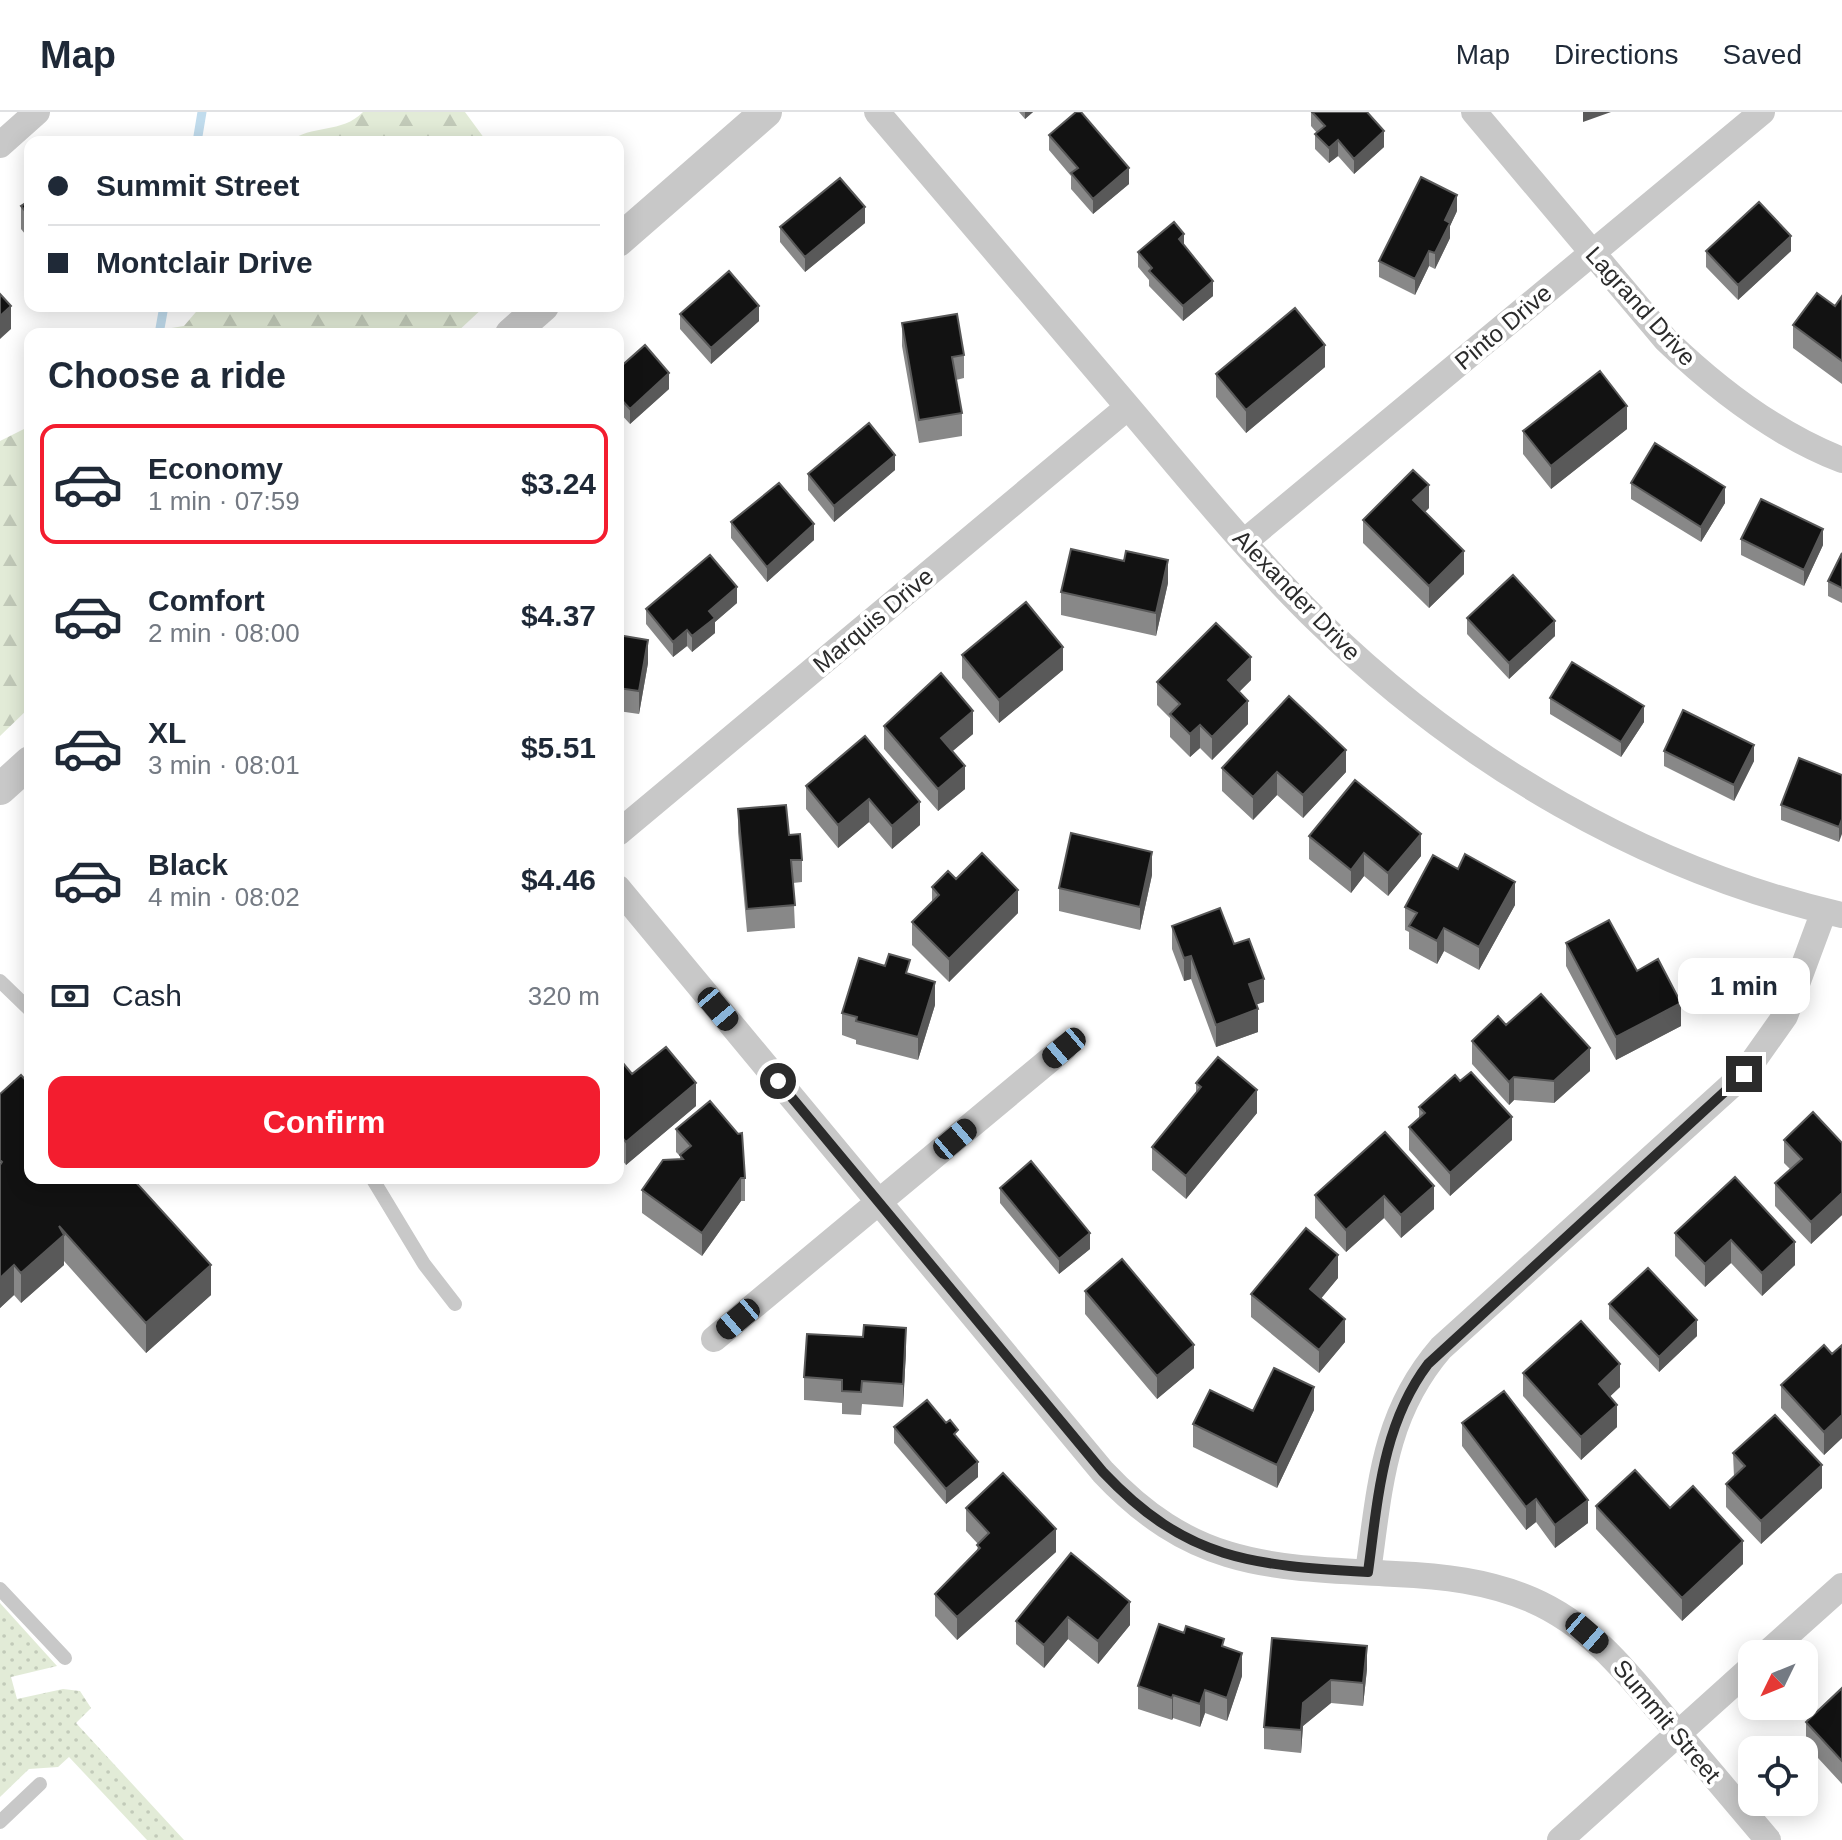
<!DOCTYPE html>
<meta charset="utf-8">
<style>
:root{--surface:#fff;--page:#f6f6f7;--text:#1f2937;--muted:#747a83;--line:#e0e1e3;--accent:#f31d2f}
body{margin:0;font-family:Arial,sans-serif;background:var(--page);color:var(--text);height:100vh;display:flex;flex-direction:column;font-size:30px;white-space:nowrap}
*{box-sizing:border-box;margin:0}
p{font-size:26px;color:var(--muted)}
.icon{flex:none;width:44px;height:44px;fill:none;stroke:currentColor;stroke-width:2;stroke-linecap:round;stroke-linejoin:round}
.map{position:relative;flex:1;overflow:hidden}
.sheet{position:absolute;left:24px;top:216px;width:600px;height:856px;display:flex;flex-direction:column;background:var(--surface);border-radius:16px;box-shadow:0 4px 20px #0003}
.sheet>*{flex:none}
.banner{position:absolute;left:24px;top:24px;width:600px;height:176px;border-radius:16px;box-shadow:0 4px 20px #0003;display:grid;align-content:center;height:176px;padding:0 24px;background:var(--surface)}
.needle{width:52px;rotate:227deg}
.tools{position:absolute;left:1738px;top:1528px;display:grid;gap:16px}
.tools a{display:grid;place-items:center;width:80px;height:80px;border-radius:16px;background:var(--surface);box-shadow:0 4px 20px #0003;font-size:40px}
.end{position:absolute;width:36px;height:36px;margin:-18px;border:10px solid #2b2b2b;background:#fff;box-shadow:0 0 0 4px #fff}
.from{border-radius:50%}
.bubble{position:absolute;height:56px;border-radius:16px;background:var(--surface);box-shadow:0 4px 20px #0003;font-size:26px;font-weight:800;line-height:56px;text-align:center}
.car{position:absolute;width:24px;height:48px;margin:-24px -12px;border-radius:10px;box-shadow:0 0 6px 2px #0007;background:linear-gradient(#222 24%,#8ab4d8 0 40%,#222 0 76%,#8ab4d8 0 86%,#222 0)}
.banner b{display:flex;align-items:center;gap:28px;height:76px;font-size:30px}
.banner b+b{border-top:2px solid var(--line)}
.banner i{width:20px;height:20px;background:var(--text)}
ul{padding:0;list-style:none}
li{display:flex;align-items:center;gap:24px;height:120px;margin:0 16px 12px;padding:0 8px;border:4px solid transparent;border-radius:16px}
li div{flex:1}
li b{display:block;font-size:30px}
li em{font-style:normal;font-weight:800}
li.active{border-color:var(--accent)}
li>.icon{width:72px;height:72px;stroke-width:1.5}
h2{padding:0 24px;font-size:36px;line-height:96px}
.pay{display:flex;align-items:center;gap:20px;height:88px;padding:0 24px;font-size:30px}
.pay p{margin-inline-start:auto}
.action{display:flex;gap:16px;margin-top:auto;padding:16px 24px}
.action a{flex:1;height:92px;border-radius:16px;background:var(--accent);color:#fff;font-size:32px;font-weight:800;line-height:92px;text-align:center}
header{display:flex;align-items:center;gap:48px;box-sizing:border-box;height:112px;padding:0 40px;background:var(--surface);border-bottom:2px solid var(--line)}
header strong{font-size:38px}
nav{display:flex;gap:44px;margin-inline-start:auto;font-size:28px}
.map>svg:first-child{display:block}
</style>
<header>
<strong>Map</strong>
<nav><a>Map</a><a>Directions</a><a>Saved</a></nav>
</header>
<div class="map">
<svg width="1842" height="1728" viewBox="0 0 1842 1728">
<defs>
<pattern id="grass-dots" width="8" height="8" patternUnits="userSpaceOnUse" patternTransform="scale(2)"><rect width="8" height="8" fill="#e2ebd7"/><path d="M2 2h.1M6 6h.1" fill="none" stroke="#c2cab9" stroke-width="1.8" stroke-linecap="round"/></pattern>
<pattern id="forest-firs" width="22" height="20" patternUnits="userSpaceOnUse" patternTransform="scale(2)"><rect width="22" height="20" fill="#e2ebd7"/><path d="M5 1l3.5 6h-7zM16 11l3.5 6h-7z" fill="#c2cab9"/></pattern>
</defs>
<rect width="100%" height="100%" fill="#fff"/>
<path fill="url(#grass-dots)" d="M0,1491L57,1554L11,1565L17,1587L63,1577L80,1579L91,1596L76,1611L184,1728H147L69,1645L58,1655L29,1657L0,1685Z"/>
<path fill="url(#forest-firs)" d="M363,0H465L487,30H289C311,12 342,22 363,0Z
M201,194H485L455,222H134L184,214Z
M30,314V595L0,624V329Z"/>
<g fill="none" stroke-linecap="round" stroke-linejoin="round">
<path stroke="#c1dced" stroke-width="9" d="M197,30L202,0
M159,222L164,194"/>
<path stroke="#c8c8c8" stroke-width="14" d="M0,869L30,898
M372,1066L424,1152L455,1192
M0,1477L65,1546
M0,1710L40,1672"/>
<path stroke="#c8c8c8" stroke-width="26" d="M877,0C959,96 1041,193 1123,289C1187,364 1249,442 1320,511C1462,650 1647,759 1842,803
M1474,0L1666,228C1717,277 1775,322 1842,348
M0,33L37,0
M1244,430L1762,0
M618,721L1128,295
M618,776L1103,1360C1194,1457 1271,1455 1395,1462C1442,1464 1488,1469 1532,1488C1592,1514 1629,1563 1670,1612C1703,1651 1735,1689 1768,1728
M714,1227L1064,936
M1368,1460C1380,1376 1383,1303 1441,1236L1744,962L1785,904L1824,799
M1766,1542L1842,1474
M1560,1728L1752,1555"/>
<path stroke="#c8c8c8" stroke-width="32" d="M618,129L766,0
M511,222L543,194
M0,677L30,650"/>
</g>
<path fill="#888" d="M1019,0H1033L1025,7Z
M1311,0H1367L1384,35L1354,62L1338,44L1329,51L1315,37V22L1317,21L1311,14Z
M1049,23L1129,72L1093,102L1071,77V64L1049,38Z
M30,88V128L21,117V94Z
M1457,99L1450,114V126L1435,157L1429,154L1415,183L1379,165V149Z
M865,111L805,160L780,130V115Z
M1184,134L1213,184L1183,209L1149,174V168L1138,155V140Z
M1706,139H1791L1738,188L1706,155Z
M1842,184V272L1793,236V213L1835,194Z
M680,202L759,209L711,252L680,217Z
M902,211L964,243V266L956,268L962,301V324L919,331L902,234Z
M1325,255L1246,321L1216,285V262Z
M618,257L669,277L630,312L618,299Z
M1627,317L1551,377L1523,342V319Z
M895,358L834,410L808,378V362Z
M1631,371L1725,391L1701,430L1631,387Z
M1429,396L1425,400L1464,462L1429,496L1363,431V408Z
M731,410L814,428L767,470L731,426Z
M1741,427L1823,433L1804,474L1741,443Z
M1842,441V491L1828,484V469Z
M1168,471L1156,524L1061,503V480Z
M737,491L715,510V521L692,540L687,534L673,545L646,512V497Z
M1467,506L1555,524L1509,567L1467,522Z
M618,523L648,551L639,602L618,599Z
M962,543L1063,558L999,611L962,566Z
M1251,568L1239,580L1248,612L1212,648L1200,636L1190,645L1170,625V606L1157,593V570Z
M1550,586L1644,610L1621,645L1550,602Z
M884,614L973,622L952,639L965,677L938,699L884,637Z
M865,624L920,713L892,737L869,710L838,736L806,697V674Z
M1664,639L1754,649L1734,689L1664,654Z
M1222,656L1346,660L1303,706L1277,683L1253,708L1222,679Z
M1842,663L1839,730L1781,708V693Z
M738,697L789,723L802,748V770L793,771L795,816L747,820L738,720Z
M1309,724L1421,744L1388,784L1364,764L1351,781L1309,747Z
M1152,763L1140,818L1059,799V776Z
M956,767L1018,801L949,870L912,833V810L932,790V775Z
M1515,793L1479,858L1444,839L1437,852L1409,837V820L1405,818V795Z
M1172,814L1234,832L1264,890L1256,892L1258,920L1216,935L1191,867L1184,869L1172,837Z
M1566,831L1637,859L1681,914L1616,948L1566,854Z
M910,862L935,893L918,948L856,932V928L842,923V901Z
M1506,913L1590,959L1554,991L1514,988L1509,993L1472,952V929Z
M618,945L632,962L696,994L626,1053L618,1043Z
M1460,969L1512,1028L1450,1084L1409,1038V1015L1419,1006V995Z
M1196,971L1257,1001L1186,1087L1152,1058V1035L1196,981Z
M0,982L30,1066H146L138,1073L211,1183L146,1241L64,1149V1153L21,1191L14,1183L0,1196Z
M676,1017L745,1066V1089H741L702,1144L642,1101V1078L680,1047V1044L676,1040Z
M1385,1020L1434,1097L1401,1126L1384,1106L1346,1140L1315,1106V1083Z
M1784,1028L1842,1031V1103L1811,1132L1775,1094V1071L1790,1057L1784,1051Z
M1735,1065L1795,1153L1762,1184L1731,1151L1705,1175L1675,1144V1121Z
M1000,1076L1090,1137L1059,1162L1000,1091Z
M1338,1166L1321,1186L1345,1230L1319,1261L1251,1205V1182Z
M1085,1179L1194,1256L1157,1287L1085,1202Z
M1609,1192L1697,1224L1659,1260L1609,1207Z
M1842,1233V1326L1824,1343L1781,1296V1273L1832,1242Z
M906,1239L903,1295L862,1292L861,1303L842,1302V1291L804,1288V1265Z
M1523,1261L1620,1275L1610,1284L1617,1315L1581,1348L1523,1284Z
M1314,1298L1277,1376L1193,1335V1312L1253,1299Z
M1462,1311L1588,1411L1555,1436L1536,1410L1526,1418L1462,1334Z
M894,1315L958,1326L978,1365L946,1392L894,1331Z
M1733,1341L1822,1376L1761,1432L1726,1395V1372L1734,1365Z
M1596,1394L1670,1396L1743,1452L1682,1509L1596,1417Z
M966,1396L1056,1440L957,1528L935,1504V1482L977,1440L978,1432L966,1419Z
M1071,1441L1130,1513L1098,1552L1068,1527L1044,1556L1016,1532V1509Z
M1367,1534V1557L1363,1594L1331,1591L1303,1614L1301,1641L1264,1637V1615Z
M1224,1535L1242,1564L1227,1609L1205,1601L1200,1615L1173,1606L1172,1608L1138,1597V1574Z
M1842,1576V1672L1806,1633V1610Z"/>
<path fill="#595959" d="M1025,0H1033L1025,7Z
M1583,0H1611L1583,10Z
M1384,19V35L1354,62V47Z
M1338,28V44L1329,51V36Z
M1129,56V72L1093,102V87Z
M1457,83V99L1450,114V126L1435,157V141L1445,108Z
M865,95V111L805,160V145Z
M1184,122V138L1179,127Z
M1791,124V139L1738,188V173Z
M1429,139V154L1415,183V167Z
M1213,169V184L1183,209V194Z
M11,194V217L0,227V204Z
M759,194V209L711,252V236Z
M1325,233V255L1246,321V298Z
M669,261V277L630,312V297Z
M1627,294V317L1551,377V354Z
M895,343V358L834,410V394Z
M1429,373V396L1413,411V388Z
M1725,375V391L1701,430V415Z
M814,412V428L767,470V455Z
M1823,417V433L1804,474V458Z
M1464,439V462L1429,496V474Z
M1168,448V471L1156,524V501Z
M737,475V491L715,510V521L692,540V524L709,499Z
M1555,509V524L1509,567V551Z
M687,518V534L673,545V530Z
M648,528V551L639,602V579Z
M1063,535V558L999,611V588Z
M1251,545V568L1228,591V568Z
M1248,589V612L1212,648V625Z
M1644,594V610L1621,645V630Z
M973,599V622L941,649V626Z
M1200,613V636L1190,645V622Z
M1754,633V649L1734,689V673Z
M1346,638V660L1303,706V683Z
M965,654V677L938,699V677Z
M1277,660V683L1253,708V685Z
M869,687V710L838,736V713Z
M920,690V713L892,737V714Z
M1842,707V722L1839,730V715Z
M1421,722V744L1388,784V761Z
M1152,740V763L1140,818V795Z
M1364,741V764L1351,781V758Z
M1515,770V793L1479,858V835Z
M1018,778V801L949,870V847Z
M1444,816V839L1437,852V829Z
M1191,844V867L1184,869V846Z
M1264,867V890L1249,895V872Z
M935,870V893L918,948V925Z
M1681,891V914L1616,948V925Z
M1258,897V920L1216,935V913Z
M1590,936V959L1554,991V969Z
M1514,965V988L1509,993V970Z
M696,971V994L626,1053V1030Z
M1257,978V1001L1186,1087V1064Z
M1512,1005V1028L1450,1084V1061Z
M123,1066H146L123,1086Z
M741,1066V1089L702,1144V1121Z
M1434,1074V1097L1401,1126V1103Z
M1842,1081V1103L1811,1132V1110Z
M1384,1084V1106L1346,1140V1118Z
M1090,1121V1137L1059,1162V1147Z
M64,1123V1153L21,1191V1161Z
M1731,1128V1151L1705,1175V1152Z
M1795,1130V1153L1762,1184V1161Z
M1338,1143V1166L1310,1200V1177Z
M14,1153V1183L0,1196V1166Z
M211,1153V1183L146,1241V1211Z
M1345,1207V1230L1319,1261V1238Z
M1697,1208V1224L1659,1260V1245Z
M906,1216V1239L903,1295V1272Z
M1194,1233V1256L1157,1287V1264Z
M1620,1252V1275L1599,1295V1272Z
M1314,1275V1298L1277,1376V1353Z
M1617,1293V1315L1581,1348V1325Z
M1842,1303V1326L1824,1343V1320Z
M978,1350V1365L946,1392V1377Z
M1822,1353V1376L1761,1432V1409Z
M1536,1387V1410L1526,1418V1395Z
M1588,1388V1411L1555,1436V1413Z
M1056,1417V1440L957,1528V1505Z
M1743,1429V1452L1682,1509V1486Z
M1130,1490V1513L1098,1552V1529Z
M1068,1505V1527L1044,1556V1533Z
M1367,1534V1557L1363,1594V1571Z
M1242,1541V1564L1227,1609V1586Z
M1331,1568V1591L1303,1614L1301,1641V1618L1303,1591Z
M1205,1578V1601L1200,1615V1592Z
M1173,1583V1606L1172,1608V1586Z"/>
<path fill="#121212" stroke="#595959" stroke-width="2" d="M1076,0H1081L1129,56L1093,87L1071,61L1078,56L1049,23Z
M1312,0H1367L1384,19L1354,47L1338,28L1329,36L1315,22L1325,14Z
M1421,65L1457,83L1445,108L1450,111L1435,141L1429,139L1415,167L1379,149Z
M840,66L865,95L805,145L780,115Z
M30,88V105L21,94Z
M1759,90L1791,124L1738,173L1706,139Z
M1174,110L1184,122L1179,127L1213,169L1183,194L1149,159L1152,156L1138,140Z
M729,159L759,194L711,236L680,202Z
M1817,181L1835,194L1842,184V249L1793,213Z
M0,182L11,194L0,204Z
M1295,196L1325,233L1246,298L1216,262Z
M957,202L964,243L952,245L962,301L919,308L902,211Z
M645,233L669,261L630,297L618,284V257Z
M1600,259L1627,294L1551,354L1523,319Z
M869,311L895,343L834,394L808,362Z
M1655,331L1725,375L1701,415L1631,371Z
M1413,358L1429,373L1413,388L1464,439L1429,474L1363,408Z
M779,371L814,412L767,455L731,410Z
M1761,387L1823,417L1804,458L1741,427Z
M1071,437L1124,449L1126,439L1168,448L1156,501L1061,480Z
M1842,441V476L1828,469Z
M710,443L737,475L709,499L715,506L692,524L687,518L673,530L646,497Z
M1513,463L1555,509L1509,551L1467,506Z
M1026,490L1063,535L999,588L962,543Z
M1216,511L1251,545L1228,568L1248,589L1212,625L1200,613L1190,622L1170,602L1180,592L1157,570Z
M618,523L648,528L639,579L618,576Z
M1572,550L1644,594L1621,630L1550,586Z
M941,561L973,599L941,626L965,654L938,677L884,614Z
M1289,584L1346,638L1303,683L1277,660L1253,685L1222,656Z
M1683,598L1754,633L1734,673L1664,639Z
M865,624L920,690L892,714L869,687L838,713L806,674Z
M1799,646L1842,663V707L1839,715L1781,693Z
M1355,668L1421,722L1388,761L1364,741L1351,758L1309,724Z
M786,693L789,723L800,722L802,748H791L795,793L747,797L738,697Z
M1071,721L1152,740L1140,795L1059,776Z
M982,741L1018,778L949,847L912,810L939,783L932,775L948,759L956,767Z
M1465,742L1515,770L1479,835L1444,816L1437,829L1409,814L1417,801L1405,795L1433,743L1458,757Z
M1220,796L1234,832L1249,827L1264,867L1249,872L1258,897L1216,913L1191,844L1184,846L1172,814Z
M1609,808L1637,859L1658,847L1681,891L1616,925L1566,831Z
M889,842L910,848L906,861L935,870L918,925L856,909L857,905L842,901L859,846L885,854Z
M1541,882L1590,936L1554,969L1514,965L1509,970L1472,929L1498,904L1506,913Z
M666,935L696,971L626,1030L618,1020V945L632,962Z
M1218,945L1257,978L1186,1064L1152,1035L1201,975L1196,971Z
M1471,960L1512,1005L1450,1061L1409,1015L1425,1001L1419,995L1455,963L1460,969Z
M21,963L30,973V1066H132L211,1153L146,1211L59,1114L64,1123L21,1161L14,1153L0,1166V1053L2,1050L0,1048V982Z
M710,989L738,1022L742,1021L745,1066H741L702,1121L642,1078L663,1048L683,1047L680,1043L691,1034L676,1017Z
M1813,1000L1842,1031V1081L1811,1110L1775,1071L1802,1047L1784,1028Z
M1385,1020L1434,1074L1401,1103L1384,1084L1346,1118L1315,1083Z
M1031,1049L1090,1121L1059,1147L1000,1076Z
M1735,1065L1795,1130L1762,1161L1731,1128L1705,1152L1675,1121Z
M1306,1116L1338,1143L1310,1177L1345,1207L1319,1238L1251,1182Z
M1122,1147L1194,1233L1157,1264L1085,1179Z
M1648,1156L1697,1208L1659,1245L1609,1192Z
M1581,1209L1620,1252L1599,1272L1617,1293L1581,1325L1523,1261Z
M864,1213L906,1216L903,1272L862,1269L861,1280L842,1279V1268L804,1265L807,1222L863,1225Z
M1824,1233L1832,1242L1842,1233V1303L1824,1320L1781,1273Z
M1274,1256L1314,1275L1277,1353L1193,1312L1210,1278L1253,1299Z
M1504,1279L1588,1388L1555,1413L1536,1387L1526,1395L1462,1311Z
M927,1288L946,1311L950,1308L958,1318L954,1322L978,1350L946,1377L894,1315Z
M1775,1303L1822,1353L1761,1409L1726,1372L1745,1354L1733,1341Z
M1635,1358L1670,1396L1693,1374L1743,1429L1682,1486L1596,1394Z
M1003,1361L1056,1417L957,1505L935,1482L980,1436L977,1433L989,1421L966,1396Z
M1071,1441L1130,1490L1098,1529L1068,1505L1044,1533L1016,1509Z
M1159,1512L1184,1521L1186,1514L1224,1527L1222,1534L1242,1541L1227,1586L1205,1578L1200,1592L1173,1583L1172,1586L1138,1574Z
M1272,1526L1367,1534L1363,1571L1331,1568L1303,1591L1301,1618L1264,1615Z
M1842,1576V1649L1806,1610Z"/>
<g fill="none" stroke-linecap="round" stroke-linejoin="round">
<path stroke="#2b2b2b" stroke-width="10" d="M778,969L1103,1360C1187,1449 1252,1453 1368,1460C1378,1387 1382,1313 1428,1252L1744,962"/>
</g>
<g text-anchor="middle" dominant-baseline="central" stroke-width="8" stroke-linejoin="round" paint-order="stroke">
<g font-size="24" fill="#2b2b2b" stroke="#fff">
<text transform="translate(1641 194) rotate(48)">Lagrand Drive</text>
<text transform="translate(1503 215) rotate(-40)">Pinto Drive</text>
<text transform="translate(1297 483) rotate(46)">Alexander Drive</text>
<text transform="translate(873 508) rotate(-40)">Marquis Drive</text>
<text transform="translate(1667 1609) rotate(50)">Summit Street</text>
</g>
</g>
</svg>
<div class="tools">
<a><svg class="needle" viewBox="-14 -14 28 28"><path d="M0-13l5 13h-10z" fill="#e53935"/><path d="M0 13l5-13h-10z" fill="#747a83"/></svg></a>
<a><svg class="icon" aria-label="locate" viewBox="0 0 24 24"><circle cx="12" cy="12" r="6"/><path d="M12 2v4M12 18v4M2 12h4M18 12h4"/></svg></a>
</div>
<i class="end from" style="left:778px;top:969px"></i>
<i class="end" style="left:1744px;top:962px"></i>
<div class="bubble" style="left:1678px;top:846px;width:132px">1 min</div>
<i class="car" style="left:718px;top:897px;rotate:140deg"></i>
<i class="car" style="left:1064px;top:936px;rotate:230deg"></i>
<i class="car" style="left:955px;top:1027px;rotate:50deg"></i>
<i class="car" style="left:738px;top:1207px;rotate:230deg"></i>
<i class="car" style="left:1587px;top:1521px;rotate:131deg"></i>
<div class="banner">
<b><i class="from"></i>Summit Street</b>
<b><i></i>Montclair Drive</b>
</div>
<section class="sheet">
<h2>Choose a ride</h2>
<ul>
<li class="active"><svg class="icon" aria-label="car" viewBox="0 0 24 24"><path d="M5 17H2v-5l4-1 3-4h7l3 4 3 1v5h-3M9 17h6M6 11h13"/><circle cx="7" cy="17" r="2"/><circle cx="17" cy="17" r="2"/></svg><div><b>Economy</b><p>1 min · 07:59</p></div><em>$3.24</em></li>
<li><svg class="icon" aria-label="car" viewBox="0 0 24 24"><path d="M5 17H2v-5l4-1 3-4h7l3 4 3 1v5h-3M9 17h6M6 11h13"/><circle cx="7" cy="17" r="2"/><circle cx="17" cy="17" r="2"/></svg><div><b>Comfort</b><p>2 min · 08:00</p></div><em>$4.37</em></li>
<li><svg class="icon" aria-label="car" viewBox="0 0 24 24"><path d="M5 17H2v-5l4-1 3-4h7l3 4 3 1v5h-3M9 17h6M6 11h13"/><circle cx="7" cy="17" r="2"/><circle cx="17" cy="17" r="2"/></svg><div><b>XL</b><p>3 min · 08:01</p></div><em>$5.51</em></li>
<li><svg class="icon" aria-label="car" viewBox="0 0 24 24"><path d="M5 17H2v-5l4-1 3-4h7l3 4 3 1v5h-3M9 17h6M6 11h13"/><circle cx="7" cy="17" r="2"/><circle cx="17" cy="17" r="2"/></svg><div><b>Black</b><p>4 min · 08:02</p></div><em>$4.46</em></li>
</ul>
<div class="pay"><svg class="icon" aria-label="cash" viewBox="0 0 24 24"><path d="M3 7h18v10H3z"/><circle cx="12" cy="12" r="2"/></svg>Cash<p>320 m</p></div>
<div class="action"><a>Confirm</a></div>
</section>
</div>
